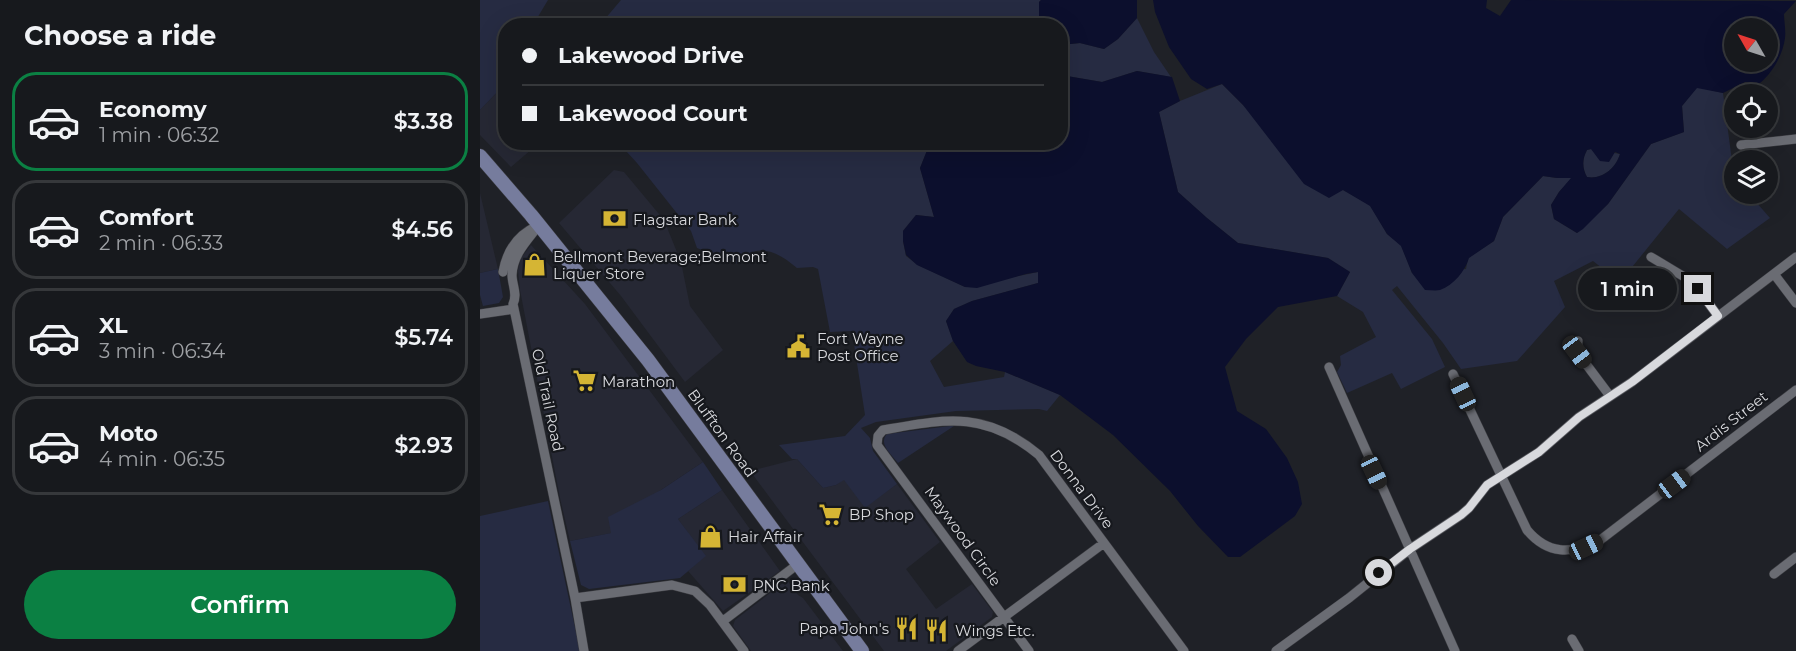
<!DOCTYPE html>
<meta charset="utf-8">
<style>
:root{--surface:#17191d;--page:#202226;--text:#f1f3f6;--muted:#9ea0a4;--line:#36383b;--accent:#0b8043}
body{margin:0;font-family:Montserrat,sans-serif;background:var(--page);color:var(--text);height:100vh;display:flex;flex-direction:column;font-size:22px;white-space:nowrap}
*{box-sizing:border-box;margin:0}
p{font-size:20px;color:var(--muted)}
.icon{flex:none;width:33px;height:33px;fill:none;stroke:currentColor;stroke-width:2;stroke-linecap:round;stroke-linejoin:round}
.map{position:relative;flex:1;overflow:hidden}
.side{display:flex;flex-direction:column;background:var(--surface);width:480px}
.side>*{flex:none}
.top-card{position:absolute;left:18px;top:18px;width:570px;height:132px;border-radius:24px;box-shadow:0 6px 24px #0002,0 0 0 2px var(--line);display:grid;align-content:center;height:132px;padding:0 24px;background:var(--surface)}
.needle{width:39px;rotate:309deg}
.fabs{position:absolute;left:1244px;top:18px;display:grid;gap:12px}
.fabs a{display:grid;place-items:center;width:54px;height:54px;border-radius:50%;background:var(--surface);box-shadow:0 6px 24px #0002,0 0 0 2px var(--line);font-size:30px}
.end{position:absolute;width:27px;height:27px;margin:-14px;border:8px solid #d8d9dd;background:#111;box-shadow:0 0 0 3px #111}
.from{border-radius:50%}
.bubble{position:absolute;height:42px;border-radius:21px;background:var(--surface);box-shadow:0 6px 24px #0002,0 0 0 2px var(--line);font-size:20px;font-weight:600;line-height:42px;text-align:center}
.car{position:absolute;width:18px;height:36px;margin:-18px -9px;border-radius:8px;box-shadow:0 0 4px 2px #0007;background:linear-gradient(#222 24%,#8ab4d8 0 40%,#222 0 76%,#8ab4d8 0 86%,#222 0)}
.top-card b{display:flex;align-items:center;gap:21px;height:57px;font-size:22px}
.top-card b+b{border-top:2px solid var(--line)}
.top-card i{width:15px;height:15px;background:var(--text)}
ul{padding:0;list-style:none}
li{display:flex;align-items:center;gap:18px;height:99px;margin:0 12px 9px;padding:0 12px;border:3px solid var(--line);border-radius:24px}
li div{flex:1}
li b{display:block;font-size:22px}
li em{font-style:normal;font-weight:600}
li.selected{border-color:var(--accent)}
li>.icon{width:54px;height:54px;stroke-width:1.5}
h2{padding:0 24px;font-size:27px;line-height:72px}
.cta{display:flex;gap:12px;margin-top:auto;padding:12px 24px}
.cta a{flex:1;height:69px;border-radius:36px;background:var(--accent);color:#fff;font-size:24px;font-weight:600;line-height:69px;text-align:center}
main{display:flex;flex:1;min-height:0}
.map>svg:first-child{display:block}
</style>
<main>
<section class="side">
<h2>Choose a ride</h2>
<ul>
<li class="selected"><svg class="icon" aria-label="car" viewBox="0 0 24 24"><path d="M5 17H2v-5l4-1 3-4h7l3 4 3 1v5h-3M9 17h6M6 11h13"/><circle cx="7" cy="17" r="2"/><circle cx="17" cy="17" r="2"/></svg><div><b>Economy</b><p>1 min · 06:32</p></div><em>$3.38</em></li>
<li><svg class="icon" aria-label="car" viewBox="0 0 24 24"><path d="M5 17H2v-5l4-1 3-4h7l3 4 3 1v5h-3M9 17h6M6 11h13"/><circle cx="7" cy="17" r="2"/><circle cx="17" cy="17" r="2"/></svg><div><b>Comfort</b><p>2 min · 06:33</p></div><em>$4.56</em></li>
<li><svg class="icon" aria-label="car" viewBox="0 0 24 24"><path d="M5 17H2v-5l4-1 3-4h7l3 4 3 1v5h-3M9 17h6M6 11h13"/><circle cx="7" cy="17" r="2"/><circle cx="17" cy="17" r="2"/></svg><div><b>XL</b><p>3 min · 06:34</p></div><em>$5.74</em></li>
<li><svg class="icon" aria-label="car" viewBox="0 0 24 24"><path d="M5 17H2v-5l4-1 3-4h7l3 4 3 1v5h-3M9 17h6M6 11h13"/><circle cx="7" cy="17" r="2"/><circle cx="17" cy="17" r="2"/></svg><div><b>Moto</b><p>4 min · 06:35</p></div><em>$2.93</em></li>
</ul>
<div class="cta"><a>Confirm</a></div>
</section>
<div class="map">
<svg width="1316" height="651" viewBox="0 0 1316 651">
<rect width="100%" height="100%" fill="#1f2127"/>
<path fill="#262834" d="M25,84L26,142L59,143L31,167L0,135V110Z
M134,170L144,172L184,220L201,262L210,306L243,350L205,382L141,296L79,223Z
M0,193L18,269L0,273Z
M51,245L105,304L223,462L181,490L132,533L90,541L80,498L40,290L38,270L41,258Z
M317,459L343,488L356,485L364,479L385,507L417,484L460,542L426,569L456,609L492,584L513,612L512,617L466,651H404L270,471Z
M242,490L300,571L243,611L208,571L225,556L198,519Z
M307,580L318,595L323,598L363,651H271L253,626L255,620Z"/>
<path fill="#262b42" d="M0,0H68L53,25L26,26L25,84L0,110Z
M141,0H561L559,2V25L119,26Z
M657,18L674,52L691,77L657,71L622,82L581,75L580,45L600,43L624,49L638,39Z
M742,84L763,105L863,190L890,205L907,234L921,245L932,273L986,269L988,258L1014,241L1023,217L1063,176L1077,178H1092L1079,192L1071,205L1074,219L1097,233L1128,204L1171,144L1204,132L1202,106L1217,87L1243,93L1254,176V194H1269L1290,218L1247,249L1199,209L1140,282L1113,261L1074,281L1085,307L1037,361L981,369L963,343L917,286L912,290L952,339L965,367L921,389L912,373L867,393L857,372L861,365L860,356L896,337L883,312L857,296L870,272L848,258L758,243L727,218L698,192L679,112L700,101Z
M110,143H450L440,168L454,217L436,215L423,231V241L426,256L438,265L485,287L558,272V283L492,301L474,309L466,321L473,341L450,361L464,387L524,377L525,372L580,395L567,411L559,409L476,411L396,422L381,428L390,438L393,451L417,484L385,508L364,480L356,485L343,488L317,459H312L299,445L365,436L385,415L372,331L350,332L338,269L333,267L317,268C298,252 276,240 258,264L217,248L211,231L157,163L146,151L132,144L119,149Z
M1111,149L1140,154C1136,168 1122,180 1107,177C1102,168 1102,159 1107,150Z
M18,269L23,297L19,303L3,306L0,295V273Z
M470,426H474L418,463C411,454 398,444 407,434Z
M223,462L242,490L198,519L226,556L200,578L109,589L101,585L90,541L131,533L128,517L181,490Z
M68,501L100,651H0V516Z"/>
<path fill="#0c0f2d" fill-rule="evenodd" d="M561,0H657V18L638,39L624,49L600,43L581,45L580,26L559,25V2Z
M673,0H1007L1006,8L1020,16L1031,0L1316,1L1304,14C1304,21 1306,30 1305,38C1303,55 1292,73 1280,83L1265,82L1243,93L1217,88L1202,106L1204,132L1171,144L1128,204L1103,229L1097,233L1074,219L1071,205L1079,192L1091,178H1077L1063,176L1023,217L1014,241L989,258C985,271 974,285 960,290C956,291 950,290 945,290L932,273L921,246L907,234L890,206L863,190L849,198L824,184L763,105L742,84L727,89L711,79L689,47L675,12ZM1287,28V62H1254V28ZM1111,149L1120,161L1129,162L1135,152L1140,154C1136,168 1122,180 1107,177C1102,168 1102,159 1107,150Z
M657,71L692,77L700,101L679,112L698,192L727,218L758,243L848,258L870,272L857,296L798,307L766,339L745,367L757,411L786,429L807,458L818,482L822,504L815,516L760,557H748L718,526L690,491L633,435L580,395L525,372L496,366L487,362L473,341L466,321L474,309L492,301L558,283V272L546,274L497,288L485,287L437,265L426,255L423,241V231L436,215L454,217L440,168L450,143L580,142L581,75L622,82Z"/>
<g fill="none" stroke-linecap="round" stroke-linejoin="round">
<defs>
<path id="street" d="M1261,145L1316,139
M59,225C47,241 33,254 32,275C32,285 38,294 33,304L95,598L104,651
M1171,257L1206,278L1218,289L1238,316
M23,272C27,250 37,235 57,226
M1294,274L1316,303
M0,314L34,309
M1098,341L1097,352L1130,396
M849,367L975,651
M973,374L1047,530C1068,555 1091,554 1119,541L1316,390
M1294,574L1316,557
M95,598L192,585L215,591L230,605L264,651
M243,621L318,564
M1092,639L1099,651
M478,651L624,543
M549,651L397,445L398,436L403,430C466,419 505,410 559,455L704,651
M796,651L869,598L930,549L981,515L989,508L1007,485L1059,452L1099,417L1152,382L1316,257"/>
<path id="secondary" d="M0,156L51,215L168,360L382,651"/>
</defs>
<use href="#street" stroke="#3b3c41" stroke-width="10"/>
<use href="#secondary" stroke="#3b3c41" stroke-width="15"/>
<use href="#street" stroke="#6a6c73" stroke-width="9"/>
<use href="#secondary" stroke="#767c9d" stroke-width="14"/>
</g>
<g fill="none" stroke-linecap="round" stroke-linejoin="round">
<path stroke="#d8d9dd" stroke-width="8" d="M899,573L930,549L981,515L989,508L1007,485L1059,452L1099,417L1152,382L1238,316L1218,289"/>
</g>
<defs>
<symbol id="bank-bare" viewBox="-9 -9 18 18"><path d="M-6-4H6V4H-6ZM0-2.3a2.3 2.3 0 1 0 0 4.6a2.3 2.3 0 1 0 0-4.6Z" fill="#d5b534" stroke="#16181d" stroke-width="2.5" paint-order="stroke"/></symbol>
<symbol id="shop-bare" viewBox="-9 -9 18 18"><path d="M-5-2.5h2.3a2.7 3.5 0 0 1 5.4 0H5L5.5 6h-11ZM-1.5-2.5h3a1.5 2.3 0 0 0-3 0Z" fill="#d5b534" stroke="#16181d" stroke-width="2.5" paint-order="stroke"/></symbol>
<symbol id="civic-bare" viewBox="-9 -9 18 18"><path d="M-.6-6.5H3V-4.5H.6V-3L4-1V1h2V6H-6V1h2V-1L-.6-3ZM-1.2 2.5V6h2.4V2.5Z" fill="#d5b534" stroke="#16181d" stroke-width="2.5" paint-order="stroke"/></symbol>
<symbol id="supermarket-bare" viewBox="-9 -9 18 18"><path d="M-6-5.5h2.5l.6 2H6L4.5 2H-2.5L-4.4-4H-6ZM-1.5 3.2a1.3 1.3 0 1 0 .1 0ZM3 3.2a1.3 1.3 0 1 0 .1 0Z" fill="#d5b534" stroke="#16181d" stroke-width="2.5" paint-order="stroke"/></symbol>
<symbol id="restaurant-bare" viewBox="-9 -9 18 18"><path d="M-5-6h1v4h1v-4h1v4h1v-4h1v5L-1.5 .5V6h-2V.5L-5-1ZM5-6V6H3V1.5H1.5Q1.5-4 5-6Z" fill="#d5b534" stroke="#16181d" stroke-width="2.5" paint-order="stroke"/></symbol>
</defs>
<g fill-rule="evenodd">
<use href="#bank-bare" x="118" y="202" width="33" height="33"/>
<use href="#shop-bare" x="38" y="248" width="33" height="33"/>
<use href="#civic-bare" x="302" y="330" width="33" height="33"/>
<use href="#supermarket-bare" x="88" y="364" width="33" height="33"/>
<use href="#supermarket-bare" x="334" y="498" width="33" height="33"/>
<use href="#shop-bare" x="214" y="520" width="33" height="33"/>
<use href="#bank-bare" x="238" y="568" width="33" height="33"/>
<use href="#restaurant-bare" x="410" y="612" width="33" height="33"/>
<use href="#restaurant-bare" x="440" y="614" width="33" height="33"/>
</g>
<g text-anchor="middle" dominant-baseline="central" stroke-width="4.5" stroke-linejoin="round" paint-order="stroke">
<g font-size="15" fill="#d8d9dd" stroke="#16181d" text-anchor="start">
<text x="153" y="219">Flagstar Bank</text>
<text x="73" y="256">Bellmont Beverage;Belmont<tspan x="73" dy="17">Liquer Store</tspan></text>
<text x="337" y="338">Fort Wayne<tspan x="337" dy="17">Post Office</tspan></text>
<text x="122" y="381">Marathon</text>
<text x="369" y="514">BP Shop</text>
<text x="248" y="536">Hair Affair</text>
<text x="273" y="585">PNC Bank</text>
<text x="409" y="628" text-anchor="end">Papa John's</text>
<text x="475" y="630">Wings Etc.</text>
</g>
<g font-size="15" fill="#d8d9dd" stroke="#16181d">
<text transform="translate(68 400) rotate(78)">Old Trail Road</text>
<text transform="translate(1251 421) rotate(-38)">Ardis Street</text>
<text transform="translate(242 433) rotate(54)">Bluffton Road</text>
<text transform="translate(602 489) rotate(53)">Donna Drive</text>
<text transform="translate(483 536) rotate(54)">Maywood Circle</text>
</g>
</g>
</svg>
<div class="fabs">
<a><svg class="needle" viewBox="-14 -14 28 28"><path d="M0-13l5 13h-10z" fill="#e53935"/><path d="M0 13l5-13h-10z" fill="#9ea0a4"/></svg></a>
<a><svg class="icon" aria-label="locate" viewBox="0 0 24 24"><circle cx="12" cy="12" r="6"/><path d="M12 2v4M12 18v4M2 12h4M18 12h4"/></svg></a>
<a><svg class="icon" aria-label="layers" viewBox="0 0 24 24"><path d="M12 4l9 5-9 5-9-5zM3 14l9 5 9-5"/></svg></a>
</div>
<i class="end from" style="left:899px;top:573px"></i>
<i class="end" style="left:1218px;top:289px"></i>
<div class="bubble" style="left:1098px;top:268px;width:99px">1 min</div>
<i class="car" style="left:1097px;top:352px;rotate:143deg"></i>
<i class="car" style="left:983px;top:394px;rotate:335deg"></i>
<i class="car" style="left:894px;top:472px;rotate:155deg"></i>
<i class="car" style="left:1194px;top:484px;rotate:53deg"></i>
<i class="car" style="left:1106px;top:547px;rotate:65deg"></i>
<div class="top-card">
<b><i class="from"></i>Lakewood Drive</b>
<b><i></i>Lakewood Court</b>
</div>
</div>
</main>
